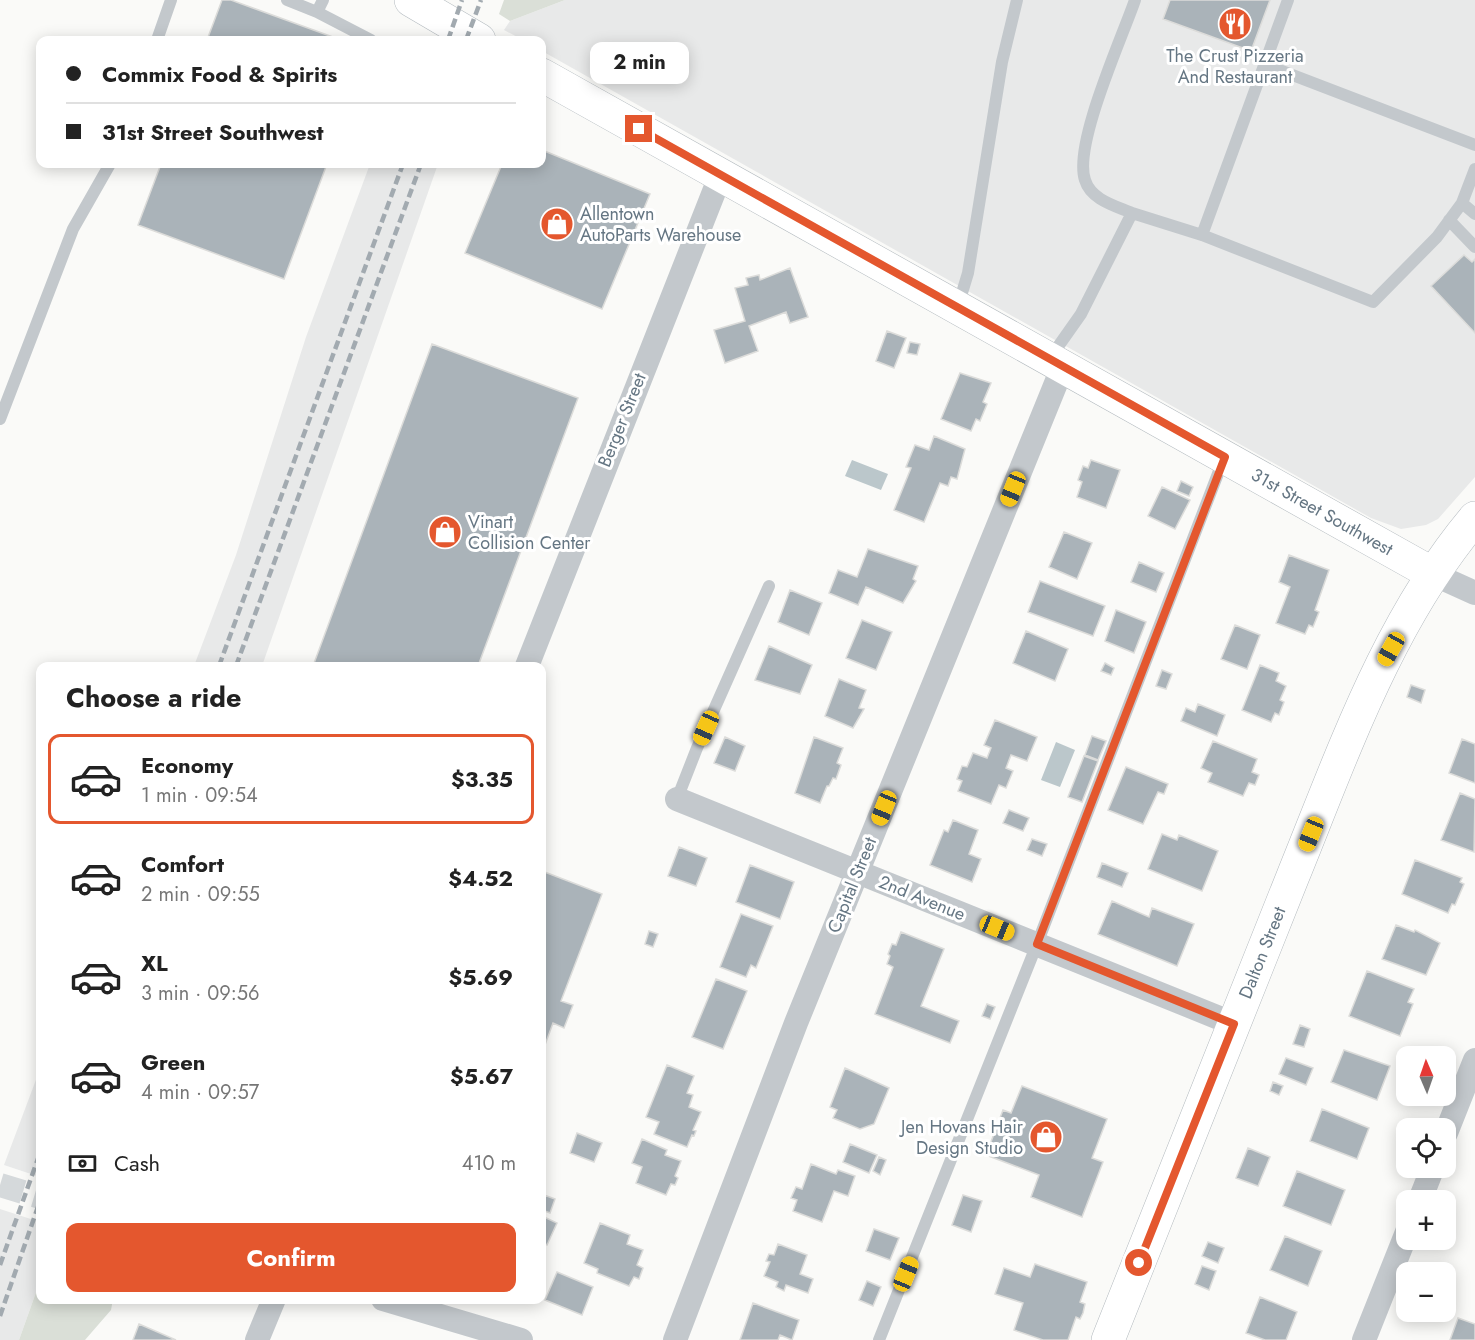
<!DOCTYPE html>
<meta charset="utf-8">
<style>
:root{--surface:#fff;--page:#f6f6f6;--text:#222;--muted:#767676;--line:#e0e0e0;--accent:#e4572e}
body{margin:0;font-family:Jost,sans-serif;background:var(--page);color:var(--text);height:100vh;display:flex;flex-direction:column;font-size:22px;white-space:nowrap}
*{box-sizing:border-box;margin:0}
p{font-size:20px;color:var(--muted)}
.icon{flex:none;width:33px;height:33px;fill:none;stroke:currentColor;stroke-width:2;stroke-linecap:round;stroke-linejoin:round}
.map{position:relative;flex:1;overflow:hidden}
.sheet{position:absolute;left:36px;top:662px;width:510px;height:642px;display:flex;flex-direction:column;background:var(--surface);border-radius:12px;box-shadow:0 3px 15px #0003}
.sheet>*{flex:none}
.banner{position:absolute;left:36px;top:36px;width:510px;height:132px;border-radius:12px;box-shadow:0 3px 15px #0003;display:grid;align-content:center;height:132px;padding:0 30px;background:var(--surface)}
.needle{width:39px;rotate:358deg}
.buttons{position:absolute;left:1396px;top:1046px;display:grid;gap:12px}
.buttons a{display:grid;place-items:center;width:60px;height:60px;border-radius:12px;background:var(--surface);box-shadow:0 3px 15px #0003;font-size:30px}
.end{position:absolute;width:27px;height:27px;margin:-14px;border:8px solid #e4572e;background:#fff;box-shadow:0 0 0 3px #fff}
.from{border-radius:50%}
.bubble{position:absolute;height:42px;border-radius:12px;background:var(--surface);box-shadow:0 3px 15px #0003;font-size:20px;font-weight:700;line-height:42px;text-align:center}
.car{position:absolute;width:18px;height:36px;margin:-18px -9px;border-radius:8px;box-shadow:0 0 4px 2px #0007;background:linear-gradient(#f5c518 24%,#345 0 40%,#f5c518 0 76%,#345 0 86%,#f5c518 0)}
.banner b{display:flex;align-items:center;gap:21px;height:57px;font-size:22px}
.banner b+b{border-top:2px solid var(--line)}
.banner i{width:15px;height:15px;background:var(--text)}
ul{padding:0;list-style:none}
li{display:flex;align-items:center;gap:18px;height:90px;margin:0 12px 9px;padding:0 18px;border:3px solid transparent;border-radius:12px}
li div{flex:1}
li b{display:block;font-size:22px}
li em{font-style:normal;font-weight:700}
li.current{border-color:var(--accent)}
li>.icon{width:54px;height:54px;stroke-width:1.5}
h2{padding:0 30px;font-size:27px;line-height:72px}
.pay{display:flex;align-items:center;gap:15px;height:66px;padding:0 30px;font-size:22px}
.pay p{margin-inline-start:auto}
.button{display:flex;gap:12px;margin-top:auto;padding:12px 30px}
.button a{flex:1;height:69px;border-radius:12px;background:var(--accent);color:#fff;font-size:24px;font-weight:700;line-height:69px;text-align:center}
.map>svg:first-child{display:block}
</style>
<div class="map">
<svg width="1475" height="1340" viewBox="0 0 1475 1340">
<rect width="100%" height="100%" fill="#fafaf8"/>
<path fill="#e8e9e9" d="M565,0H1475V477L1438,519L1426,525L1401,529L1371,518L542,51V40H523L504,30L510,21Z
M370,164H438L262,666H194L236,555L306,337Z
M40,1069V1177L4,1165Z
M0,1209L40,1222V1281L19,1340H0Z"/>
<path fill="#dadfd7" d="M504,0H565L510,21L499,14Z
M40,1281V1299H113L111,1310L85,1340H19Z"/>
<path fill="#bbc7cb" d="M852,460L888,474L881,490L845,476Z
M1056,742L1075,750L1060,787L1041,780Z"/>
<path fill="#aab3b9" stroke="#dcdcda" stroke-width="1.5" d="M222,0H231L341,40H207Z
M1170,0H1270L1251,51L1163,19Z
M542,150L650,194L602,309L465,253L502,164H542Z
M161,164H327L284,279L138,225Z
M1464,255L1472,262L1475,259V333L1431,286Z
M790,268L808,317L790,323L786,312L749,326L758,351L725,363L714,330L745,321L735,288L748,285L746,278L759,275L760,280Z
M887,331L906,338L894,368L876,361Z
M910,342L920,344L917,355L907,353Z
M432,344L578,398L478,666H313Z
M960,373L991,383L983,402L987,404L980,421L976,419L971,431L941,419Z
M934,436L965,449L957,479L951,477L948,486L940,483L924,522L894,510L911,468L906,467L915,445L929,450Z
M1091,460L1120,470L1106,508L1077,497L1082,482L1078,480L1083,466L1088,468Z
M1181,481L1193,487L1189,496L1177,491Z
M1162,487L1190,500L1175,529L1148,516Z
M1064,532L1092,543L1077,579L1049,567Z
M868,549L918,566L913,579L916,581L903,603L866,587L858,605L829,593L838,570L857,577Z
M1289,555L1329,570L1315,610L1319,612L1313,627L1309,625L1305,634L1276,623L1290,587L1279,582Z
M1139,562L1164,573L1156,592L1131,582Z
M1040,581L1105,606L1093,636L1028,612Z
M790,590L822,603L809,635L778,622Z
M1116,610L1146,622L1134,653L1105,641Z
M862,620L892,632L876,670L846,658Z
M1235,625L1260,635L1247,669L1221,659Z
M1026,631L1068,649L1055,681L1013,663Z
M769,646L812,665L800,694L755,680Z
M1105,663L1114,668L1111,675L1101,671Z
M1260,665L1279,673L1276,681L1286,686L1280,700L1284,702L1279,715L1275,713L1271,722L1242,710Z
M1162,670L1172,674L1166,689L1156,686Z
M839,679L866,690L859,708L864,709L853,728L825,716Z
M1411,685L1425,690L1421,703L1407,697Z
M1198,704L1225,715L1217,736L1181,721L1186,708L1195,712Z
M995,720L1037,737L1027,761L1011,755L1006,768L1013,771L1006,788L999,785L991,804L958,791L962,781L957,779L962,766L967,767L973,753L987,758L991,748L984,745Z
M1092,736L1106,741L1098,760L1085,755Z
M725,737L745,746L735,771L714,763Z
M814,737L843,748L837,763L841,765L836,779L833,778L829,786H827L820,803L795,793Z
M1462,739L1475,744V783L1449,773Z
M1213,741L1257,759L1252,772L1259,775L1255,785L1249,783L1243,796L1208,782L1212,773L1201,768Z
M1084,756L1098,761L1082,802L1068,797Z
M1126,767L1168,784L1164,794L1158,792L1143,824L1108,810Z
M1460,793L1475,799L1474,852L1441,840Z
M1009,810L1029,818L1023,831L1003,823Z
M953,820L978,830L969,854L981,859L972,882L930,865L944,830L948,832Z
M1162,834L1177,840L1179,835L1218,851L1202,891L1148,869Z
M1032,839L1047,844L1042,856L1027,850Z
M679,847L707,858L696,886L668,876Z
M1415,860L1462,878L1460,882L1464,884L1455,905L1452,904L1448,913L1402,894Z
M1102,863L1128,873L1122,887L1097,877Z
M750,865L794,882L780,919L736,902Z
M542,871L602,894L561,1001L573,1005L564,1028L553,1023L542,1053Z
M1112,901L1149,917L1152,908L1194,924L1177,966L1098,934Z
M741,914L773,926L756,968L751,965L746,977L720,967Z
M1396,925L1414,932L1415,930L1440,943L1426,975L1382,959Z
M649,931L658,934L653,947L645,944Z
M901,932L944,949L921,1006L959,1021L950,1043L875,1014L893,967L887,964L890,956L888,954L892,944L896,945Z
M1367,971L1414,989L1408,1002L1413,1004L1400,1036L1349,1016Z
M716,979L747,991L723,1049L692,1037Z
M987,1004L995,1007L990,1019L982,1016Z
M1300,1025L1310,1029L1304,1047L1293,1044Z
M1344,1050L1390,1066L1377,1100L1331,1082Z
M1286,1058L1313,1068L1306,1085L1279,1074Z
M667,1065L694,1076L687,1093L693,1095L689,1107L701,1112L693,1130L696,1131L694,1136L692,1135L687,1147L654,1134L659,1122L646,1117Z
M845,1068L889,1088L874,1124L860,1129L833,1118L837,1110L830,1107Z
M1273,1082L1283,1086L1279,1095L1270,1091Z
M1022,1086L1107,1119L1092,1158L1103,1162L1082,1217L1031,1197L1039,1175L986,1155L1003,1110L1011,1113Z
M1322,1109L1369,1128L1357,1159L1310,1141Z
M577,1133L602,1143L594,1162L570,1153Z
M642,1139L667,1150L665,1155L681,1161L675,1176L678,1178L675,1185L671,1184L666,1195L636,1183L642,1167L632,1163Z
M850,1144L877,1155L869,1173L843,1162Z
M1248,1148L1270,1157L1258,1186L1236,1178Z
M879,1157L886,1160L880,1175L873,1171Z
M811,1164L836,1174L838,1170L855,1176L848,1196L834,1191L822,1222L793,1211L797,1200L791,1198L796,1187L802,1189Z
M1297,1171L1345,1190L1331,1225L1283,1206Z
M544,1195L555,1199L550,1213L542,1210Z
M963,1195L982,1201L971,1232L952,1225Z
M542,1216L557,1223L547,1245L542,1242Z
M600,1223L630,1235L627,1244L643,1250L637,1265L643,1268L639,1279L634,1277L629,1286L597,1273L598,1269L584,1263Z
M874,1229L899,1238L890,1260L866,1251Z
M1285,1236L1322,1251L1308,1286L1270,1270Z
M1208,1242L1224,1248L1218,1263L1202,1256Z
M778,1244L807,1255L800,1274L813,1279L808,1293L786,1285L784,1291L776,1287L778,1282L764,1276L770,1262L766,1261L769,1254L774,1255Z
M1035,1264L1087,1282L1080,1302L1085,1304L1083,1313L1080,1319L1076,1317L1068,1340H1043L1014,1330L1023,1303L995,1294L1004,1268L1030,1277Z
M1202,1266L1216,1271L1209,1290L1195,1284Z
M557,1272L593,1287L582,1315L545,1300Z
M867,1281L881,1287L873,1306L859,1300Z
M1260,1297L1297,1312L1286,1340H1265L1246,1333Z
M753,1303L799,1320L792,1340L780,1335L778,1340H740Z
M1458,1318L1475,1324V1340H1450Z
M139,1324L176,1340H133Z"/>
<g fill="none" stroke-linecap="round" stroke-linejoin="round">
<path stroke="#d5d9db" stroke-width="24" stroke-dasharray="24 12" stroke-linecap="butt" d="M0,1185L40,1197"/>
<defs>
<g id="secondary">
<path d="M411,0L479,40"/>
<path id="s1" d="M542,75L1433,574"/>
<path id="s2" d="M1108,1340C1170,1185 1231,1031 1293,876C1343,753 1388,621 1475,518"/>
</g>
</defs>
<use href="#secondary" stroke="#b3babf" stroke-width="34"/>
<path stroke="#c3c8cc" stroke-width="12" d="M287,0L317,12L323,0
M317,12L371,40
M157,40L171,0
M1264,64L1475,145
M1462,203L1475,214
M1132,213L1202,235L1373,302L1437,237L1462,203L1475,169
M1449,220L1475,247
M1202,235L1288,0
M958,306L968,273L1002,62L1017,0
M1050,358L1081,314L1132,213C1116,206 1091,200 1085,180C1073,145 1122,38 1135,0
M0,419L73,229L110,164
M677,799L697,748L769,586
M879,1340L1037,944L1224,458"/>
<path stroke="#c3c8cc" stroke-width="24" d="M1433,574L1475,593
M527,666L721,174
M677,799L1234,1024
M1446,1133L1475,1060
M1420,1200L1433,1167
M383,1299L521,1340
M257,1340L274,1299
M675,1340L796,1023L1063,366
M1364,1340L1407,1232"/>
<use href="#secondary" stroke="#fff" stroke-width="33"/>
<path stroke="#a2aab0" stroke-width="4.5" stroke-dasharray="9 4.5" stroke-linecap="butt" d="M448,40L462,0
M466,40L481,0
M219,666L403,164
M236,666L421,164
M0,1265L40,1153
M0,1316L40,1201"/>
</g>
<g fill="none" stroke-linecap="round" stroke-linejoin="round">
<path stroke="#e4572e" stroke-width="8" d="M639,129L1225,457L1037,944L1234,1024L1139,1263"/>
</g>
<defs>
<symbol id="restaurant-disc" viewBox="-11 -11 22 22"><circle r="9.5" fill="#e4572e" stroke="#fff"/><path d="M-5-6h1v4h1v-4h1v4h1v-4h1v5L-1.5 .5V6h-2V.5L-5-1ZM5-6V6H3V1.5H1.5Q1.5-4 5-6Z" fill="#fff"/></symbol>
<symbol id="shop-disc" viewBox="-11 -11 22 22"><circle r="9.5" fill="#e4572e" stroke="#fff"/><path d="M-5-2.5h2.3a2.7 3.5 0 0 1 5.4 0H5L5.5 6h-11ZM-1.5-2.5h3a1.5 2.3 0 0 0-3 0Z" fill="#fff"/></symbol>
</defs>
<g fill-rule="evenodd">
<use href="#restaurant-disc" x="1216" y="5" width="38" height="38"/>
<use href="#shop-disc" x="538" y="205" width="38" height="38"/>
<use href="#shop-disc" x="426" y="513" width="38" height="38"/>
<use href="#shop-disc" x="1027" y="1118" width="38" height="38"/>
</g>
<g text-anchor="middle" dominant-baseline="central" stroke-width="6" stroke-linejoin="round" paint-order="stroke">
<g font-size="18" fill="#657683" stroke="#fff" text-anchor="start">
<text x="1235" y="56" text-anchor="middle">The Crust Pizzeria<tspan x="1235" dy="21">And Restaurant</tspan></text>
<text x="580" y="214">Allentown<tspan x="580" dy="21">AutoParts Warehouse</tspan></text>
<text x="468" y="522">Vinart<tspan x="468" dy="21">Collision Center</tspan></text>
<text x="1023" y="1127" text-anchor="end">Jen Hovans Hair<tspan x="1023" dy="21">Design Studio</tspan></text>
</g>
<g font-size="18" fill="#657683" stroke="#fff">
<text transform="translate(622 420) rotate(-68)">Berger Street</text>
<text stroke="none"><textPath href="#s1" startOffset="894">31st Street Southwest</textPath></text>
<text transform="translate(852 885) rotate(-68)">Capital Street</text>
<text transform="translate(922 898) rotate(22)">2nd Avenue</text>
<text stroke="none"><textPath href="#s2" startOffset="417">Dalton Street</textPath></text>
</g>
</g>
</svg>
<div class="buttons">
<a><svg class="needle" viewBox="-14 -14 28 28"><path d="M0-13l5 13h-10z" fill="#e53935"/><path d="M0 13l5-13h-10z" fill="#767676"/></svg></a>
<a><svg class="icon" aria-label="locate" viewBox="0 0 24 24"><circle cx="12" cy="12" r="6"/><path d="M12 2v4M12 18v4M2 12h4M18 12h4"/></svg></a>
<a>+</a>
<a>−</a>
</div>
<i class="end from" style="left:1139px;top:1263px"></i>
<i class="end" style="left:639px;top:129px"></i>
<div class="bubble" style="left:590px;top:42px;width:99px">2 min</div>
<i class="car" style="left:1013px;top:489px;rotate:202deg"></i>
<i class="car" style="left:1391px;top:649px;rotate:209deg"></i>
<i class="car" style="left:706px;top:728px;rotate:204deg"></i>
<i class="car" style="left:884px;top:808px;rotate:202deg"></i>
<i class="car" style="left:1311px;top:834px;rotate:202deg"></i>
<i class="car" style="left:997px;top:928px;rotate:112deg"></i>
<i class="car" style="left:906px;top:1274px;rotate:22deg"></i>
<div class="banner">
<b><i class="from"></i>Commix Food &amp; Spirits</b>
<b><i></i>31st Street Southwest</b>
</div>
<section class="sheet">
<h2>Choose a ride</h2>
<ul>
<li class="current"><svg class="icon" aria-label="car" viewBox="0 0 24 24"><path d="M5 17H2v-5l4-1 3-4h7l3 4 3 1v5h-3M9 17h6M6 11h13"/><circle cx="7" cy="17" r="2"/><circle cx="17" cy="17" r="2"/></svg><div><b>Economy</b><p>1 min · 09:54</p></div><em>$3.35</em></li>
<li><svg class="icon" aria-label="car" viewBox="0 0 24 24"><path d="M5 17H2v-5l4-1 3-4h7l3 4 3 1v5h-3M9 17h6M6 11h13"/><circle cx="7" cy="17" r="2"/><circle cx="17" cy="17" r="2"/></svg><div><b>Comfort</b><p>2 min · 09:55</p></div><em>$4.52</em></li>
<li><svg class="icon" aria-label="car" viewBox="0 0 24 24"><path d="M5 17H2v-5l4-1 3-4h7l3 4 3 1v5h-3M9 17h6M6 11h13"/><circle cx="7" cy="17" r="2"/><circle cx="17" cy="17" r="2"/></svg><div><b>XL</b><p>3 min · 09:56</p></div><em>$5.69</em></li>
<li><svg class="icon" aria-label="car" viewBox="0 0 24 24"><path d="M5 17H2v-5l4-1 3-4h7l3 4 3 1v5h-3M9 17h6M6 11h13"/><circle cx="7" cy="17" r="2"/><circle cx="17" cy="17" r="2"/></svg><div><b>Green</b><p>4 min · 09:57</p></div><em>$5.67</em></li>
</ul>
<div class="pay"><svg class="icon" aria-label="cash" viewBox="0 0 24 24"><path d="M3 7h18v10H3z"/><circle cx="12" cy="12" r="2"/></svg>Cash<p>410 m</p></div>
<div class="button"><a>Confirm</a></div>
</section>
</div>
